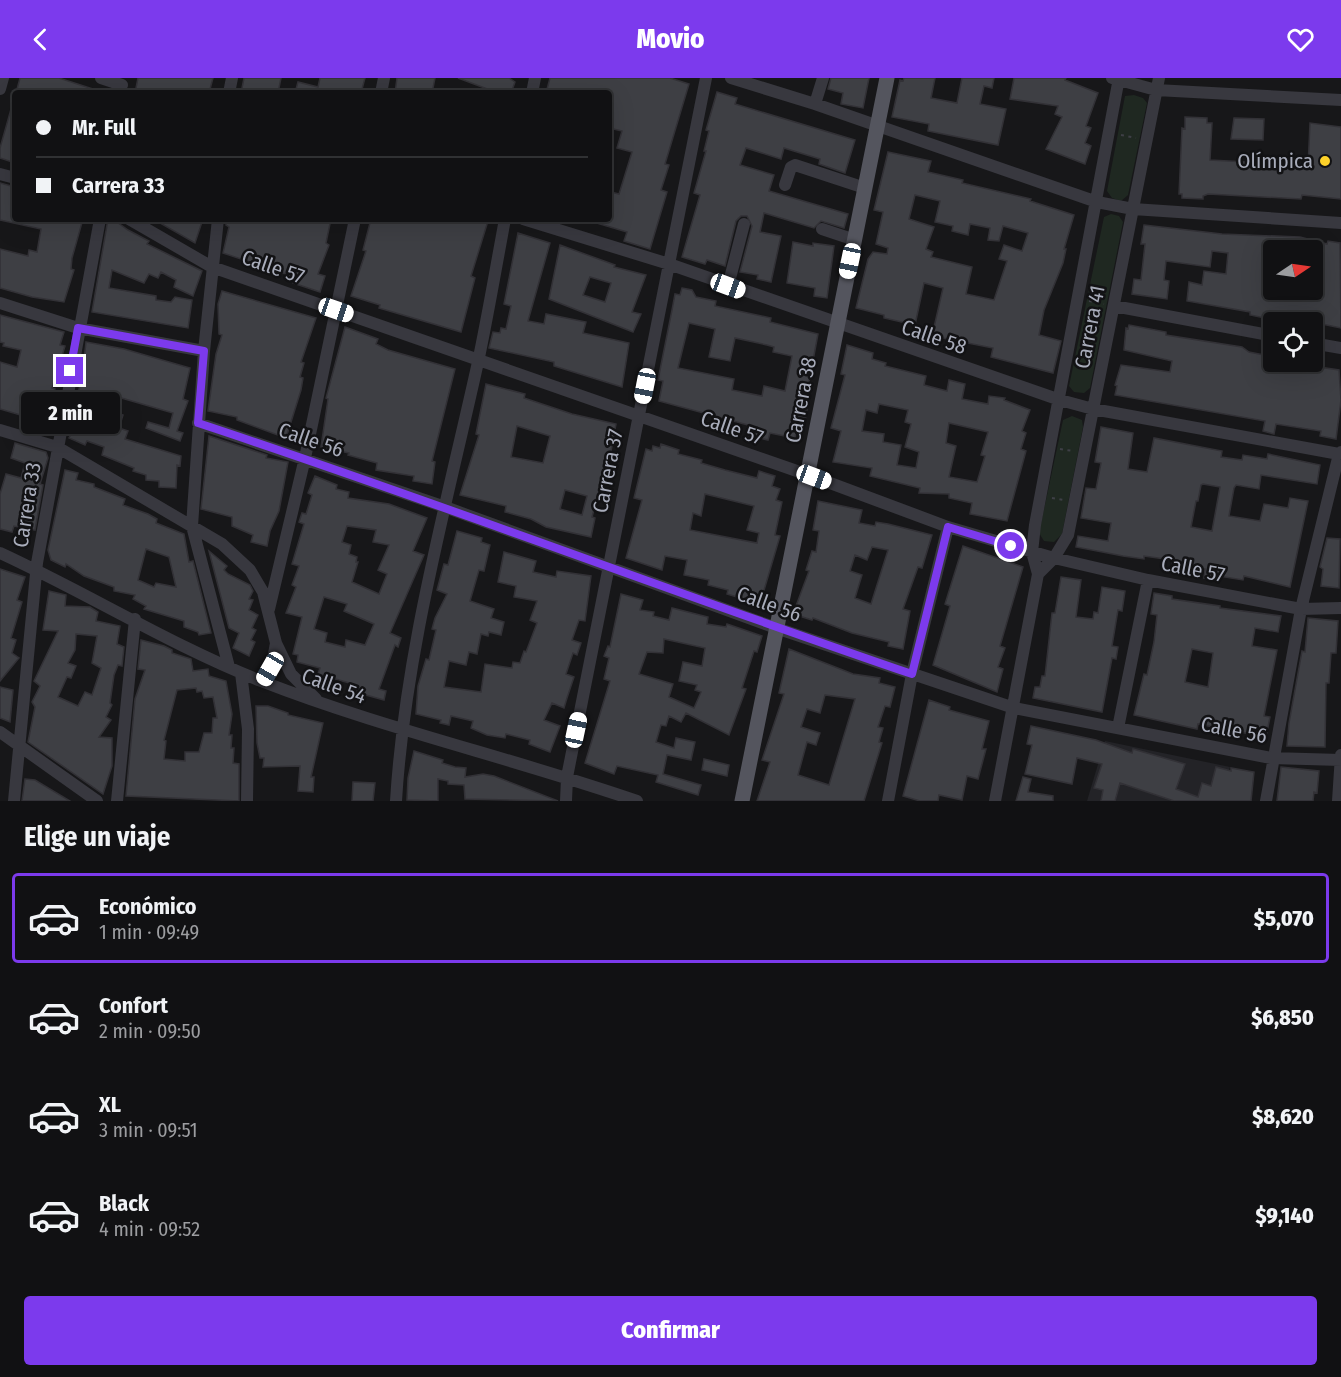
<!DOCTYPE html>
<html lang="es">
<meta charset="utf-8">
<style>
:root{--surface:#111113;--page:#1e1f21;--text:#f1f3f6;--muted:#9c9da0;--line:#303133;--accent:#7c3aed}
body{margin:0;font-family:"Fira Sans Condensed",sans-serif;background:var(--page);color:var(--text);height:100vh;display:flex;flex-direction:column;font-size:22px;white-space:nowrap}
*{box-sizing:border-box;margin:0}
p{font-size:20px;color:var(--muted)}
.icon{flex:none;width:33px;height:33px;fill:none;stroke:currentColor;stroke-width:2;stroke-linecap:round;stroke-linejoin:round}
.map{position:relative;height:723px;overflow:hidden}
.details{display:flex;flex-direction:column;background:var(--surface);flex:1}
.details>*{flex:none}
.top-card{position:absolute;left:12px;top:12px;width:600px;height:132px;border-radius:6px;box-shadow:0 6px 24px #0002,0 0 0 2px var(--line);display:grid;align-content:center;height:132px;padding:0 24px;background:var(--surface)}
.needle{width:39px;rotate:77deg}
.tools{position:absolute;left:1263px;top:162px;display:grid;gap:12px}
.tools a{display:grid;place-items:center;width:60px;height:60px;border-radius:6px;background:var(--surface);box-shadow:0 6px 24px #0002,0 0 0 2px var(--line);font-size:30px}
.end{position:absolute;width:27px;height:27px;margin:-14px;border:8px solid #7c3aed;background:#fff;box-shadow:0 0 0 3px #fff}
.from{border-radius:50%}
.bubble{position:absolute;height:42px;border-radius:6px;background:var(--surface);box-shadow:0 6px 24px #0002,0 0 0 2px var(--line);font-size:20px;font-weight:800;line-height:42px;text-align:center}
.car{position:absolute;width:18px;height:36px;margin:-18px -9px;border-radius:8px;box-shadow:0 0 4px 2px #0007;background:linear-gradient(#fff 24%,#345 0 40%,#fff 0 76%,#345 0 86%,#fff 0)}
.top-card b{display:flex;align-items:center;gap:21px;height:57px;font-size:22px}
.top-card b+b{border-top:2px solid var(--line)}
.top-card i{width:15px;height:15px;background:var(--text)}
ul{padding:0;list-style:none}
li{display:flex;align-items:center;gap:18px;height:90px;margin:0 12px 9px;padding:0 12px;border:3px solid transparent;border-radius:6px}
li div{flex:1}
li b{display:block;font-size:22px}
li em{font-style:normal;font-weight:800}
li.on{border-color:var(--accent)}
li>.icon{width:54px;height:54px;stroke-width:1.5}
h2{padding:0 24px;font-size:27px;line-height:72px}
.button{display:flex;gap:12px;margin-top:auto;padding:12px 24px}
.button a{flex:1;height:69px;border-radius:6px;background:var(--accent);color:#fff;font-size:24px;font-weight:800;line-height:69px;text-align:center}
header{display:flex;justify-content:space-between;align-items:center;height:78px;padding:0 24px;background:var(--accent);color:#fff;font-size:27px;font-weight:800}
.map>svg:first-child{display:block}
</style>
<header><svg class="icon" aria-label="back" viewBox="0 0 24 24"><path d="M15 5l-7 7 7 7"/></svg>Movio<svg class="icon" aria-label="heart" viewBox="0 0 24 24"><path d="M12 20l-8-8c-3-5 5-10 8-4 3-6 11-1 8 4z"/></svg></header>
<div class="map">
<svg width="1341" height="723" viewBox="0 0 1341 723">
<rect width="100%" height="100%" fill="#171719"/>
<path fill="#232327" d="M1105,663L1230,689L1219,723H1087Z"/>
<path fill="#1f2821" d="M1134,17L1143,20L1147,25L1128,117L1121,123L1112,120L1107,113L1125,18Z
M1111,136L1119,138L1123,144L1090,310L1084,315L1074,314L1069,308L1104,139Z
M1072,338L1082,342L1083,349L1062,456L1054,464L1044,463L1039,455L1063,342Z"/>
<path fill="#3e3f44" stroke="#323136" stroke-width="1.5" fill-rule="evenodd" d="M20,0H59L96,12L95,15H16Z
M138,0H213L209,15H135Z
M244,0H281L278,15H241Z
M320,0H365L361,15H295L298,4L318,9Z
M397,0H435L432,15H395Z
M458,0H509L515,4L511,15H498Z
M550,0H670L689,6L665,86L669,87L661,112L667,114L650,171L624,163L627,154L590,143L609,141V116L611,114L619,116L632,74L617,70L622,53L609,50V15H546Z
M831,0H869L863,30L841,26L843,15L828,11Z
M904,0H935L931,20L957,25L962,0H994L992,10L984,8L980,26L1006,31L998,67L928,53L929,46L892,39L900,2L903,3Z
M1014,0H1066L1065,2L1098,15L1086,48L1091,50L1085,65L1091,68L1085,86L1046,71L1062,39L1055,36L1058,28L1010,21Z
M717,14L737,20L735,26L855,62L845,95L819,86L820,81L784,70L781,81L746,70L740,87L774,97L769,113L848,136L844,150L821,143L814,150L764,135L760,154L781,158L771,204L757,201L758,197L740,194L752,148L747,138H741L736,143L725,188L707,182L705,186L682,179L700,117L694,115L706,73H704L709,53L706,52Z
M13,24H15V85L0,80V70Z
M1185,39L1207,40V45H1212L1210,82L1289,86V89L1308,90L1310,45L1341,49V121L1302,117L1301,121L1208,116L1203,118V121L1182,120V116H1179L1182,50L1185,51Z
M1234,40L1264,41L1263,62L1231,61Z
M888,74L931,83L928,94L963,102L962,105L1031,121L1030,123L1074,137L1064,171H1066L1063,185L1044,232L1039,257L1061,263L1053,295L991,279L993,270L932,258L943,210L924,205L915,247L884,240V237L856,230L868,181L873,174L887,176L888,170L876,166L883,134L874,132ZM915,117L940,123L935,144L953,148L952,153L968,157L970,146L990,150L988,162L999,163L1003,148L1028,155L1022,173L1004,167L999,181L1007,183L994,222L966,216L972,189L931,179L933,174L926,171L934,149L909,141Z
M0,105L15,109V141H83L72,180L71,191L74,192L64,224L32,219L0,210V171L28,178L29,172L37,174L41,151L0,142Z
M108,141H118L117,144L128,152L149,163L147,166L202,193L193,218L174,209L176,202L161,194L158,200L149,196L144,205L112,192L109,210L156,218V222L171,224L175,219L192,222L188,250L92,234Z
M153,141H203L195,165Z
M226,141H331L326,165L329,167L318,196L325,198L320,214L293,205L295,199L223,175L229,149L226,147Z
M371,141L488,143L471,198L475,200L461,254L379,230L380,227L351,218L366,173L363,172Z
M1144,147L1222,156L1300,159L1327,166L1328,163L1340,165L1341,250L1312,244H1274L1275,242L1250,237V234L1187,223L1189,204L1202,207L1204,193L1226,196L1228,175L1212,173L1210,189L1166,183L1164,202L1169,203L1167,221L1132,216L1134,201L1141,202L1145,166H1141ZM1274,172H1312V212H1306L1305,219L1288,216L1289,212H1274Z
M518,155L550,165L528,243L544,246L546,236L586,244L583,255L629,265L622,309L554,288V284L489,270L493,254L500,255L501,250L506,251L511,228L504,226Z
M793,164L813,168V165L834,168L827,220L814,218L815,210L787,205Z
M560,167L615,187L614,189L646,197L632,234L641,236L633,254L549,221ZM590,199L611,205L605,224L583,217Z
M682,210L692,212L696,219L716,223L715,228L771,240L770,244L818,256L806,320H809L805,343L798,342L795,360L770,355L768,362L746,357L748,347L659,323L663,303L658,302L672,232L675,216L680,217ZM689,245L715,251L709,279L730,283L735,260L767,267L774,269L773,274L792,278L785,313L764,308L762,318L732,312L734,301L678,290Z
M222,213L316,240L301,284L304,285L300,299L303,300L301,312L286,360L237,342V339L208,333L216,276L222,257L219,256L218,226Z
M0,237L64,254L60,267L65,268L52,310L55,311L44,350L33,346L34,341L0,331V284L17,289L21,272L3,268L4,265L0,264Z
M1129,247L1166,254V257L1242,269L1249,274L1274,279V284H1299V286L1339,292L1341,322L1336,361L1320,358L1321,353L1276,346L1274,356L1263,353L1265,343L1115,317L1117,308L1115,307L1121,287L1170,294L1172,283L1124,272L1126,250L1128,251Z
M345,249L378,261L376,266L388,272L455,291L432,383L435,384L432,406L413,403L414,398L376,392L377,385L348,377L349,375L321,369L328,321L326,320Z
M86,264L124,271L190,290L183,321L188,323L177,353L183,355L180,363L146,350L148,344L169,350L173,335L111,317L105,332L123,337L119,350L128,353L125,361L181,378L180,388L177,387L176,410L159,409V403L146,402V397L133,393L134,390L102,377L104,369L87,363L85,367L69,360L76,346L73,345L75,337L73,336L82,299Z
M847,267L873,275L872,281L886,285L885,288L926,298L924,307L947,313L949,302L965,306L962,321L988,326L989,318L1005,320L1004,322L1030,332L1022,353L1026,355L1021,371L1026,373L1007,443L970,436L972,425L949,420V416L919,415L920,410L870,398L872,390L833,384L841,353L831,350L845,297L841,296ZM879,326L908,332L905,344L911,346L905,369L919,374L916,390L897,387L901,367L883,364L884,356L862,353L866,332L877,335ZM949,345L988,354L981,377L985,378L977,404L949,399L956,368L946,365Z
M486,306L525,316L524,320L572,336L616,346L605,406L600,422L597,421L592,439L595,440L591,459L546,449L531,441L505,434L506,428L460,417L479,357L476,356ZM517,348L550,358L543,385L511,379ZM565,412L587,418L582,437L560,431Z
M1101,349L1133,355L1128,391L1147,394L1154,360L1222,373L1221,379L1242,382L1243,377L1267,381L1268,376L1320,387L1317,406L1261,397L1259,411L1236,407L1234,410L1229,438L1260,443L1264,426L1288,430L1290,420L1308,423L1290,509L1244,498L1243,502L1219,498L1218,502L1204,500L1205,491L1172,485V482L1144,478V481L1123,478L1076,469L1078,458L1108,463L1111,445L1081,440L1086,410L1096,411L1101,385L1095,384ZM1203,406L1220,409L1212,453L1191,449L1196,423H1198L1201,407Z
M209,358L267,377L266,380L288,384L279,433L270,453L267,468L251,464L253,457L232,448V439L201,431Z
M15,365L46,374L48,380L40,406L43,407L35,452L14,448L12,454L0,451V416L6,396L21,400L25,385L11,380Z
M661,366L679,372L678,376L702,382L701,385L725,392L757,400L759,393L775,398L772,408L780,411L776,422L782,424L775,457L780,458L760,526L727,516L728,512L708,507L709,502L684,497L687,482L665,478L662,492L626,480L642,422L634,420L646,371L652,373L653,368L660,370ZM705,416L754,428L747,452L759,455L757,465L690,452L693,435L701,438Z
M65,392L78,395L76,402L94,406V409L125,421L123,427L148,436L157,441L156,445L184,456L189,484L193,483L211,555L199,557L198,554L184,549V543L144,531L146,528L133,521L135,517L114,513V509L84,498L66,486L65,489L51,482L48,472ZM146,471L169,479L176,509L156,505L154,509L138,502Z
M315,398L337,407L336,411L349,414L348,420L389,426L427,440L413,473L424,477L390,555L401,560L398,569L395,567L379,611L386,613L384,622L351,613L353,606L318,596L320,590L297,584L298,577L293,576L302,539L286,535L296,509L292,507L299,488L292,486L304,446L299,444L302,435L306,436L312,417L308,415ZM347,448L376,452L373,464L389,467L378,492L387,496L379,516L352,504L358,484H356L357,479L349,476L351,467L342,464ZM324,519L347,526L344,533L374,546L365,567L346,562L345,569L325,564L327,555L314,551Z
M818,423L862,432L859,445L875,448L876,444L888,446L932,457L922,490L918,489L903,531L910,533L903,571L888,568L889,564L852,555L813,540L812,542L793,536L809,493L806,492L812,473L816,474L819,453L813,452ZM872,469L888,472L871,526L855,520L862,497L850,493L855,477L867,482Z
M457,453L482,460L481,464L490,467L484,493L479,492L470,523L494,531L491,540L504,544L501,557L489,554L488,558L481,556L477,576L469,574L466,587L449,583L444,609L481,614L485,586L512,590L513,584L520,585L524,573L526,574L537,545L530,542L537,523L514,519L516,508L498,504L504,474L536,483L533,494L556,499L557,493L591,498L585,543L579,542L572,562L581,565L577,577L573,575L566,596L574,599L567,620L564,630L552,625L544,642L560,648L550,674L529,666L530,662L506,656L505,660L487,657L471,650L473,643L451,638L449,647L440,645L441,642L416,636L418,608L426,581L429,582L436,552L432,551L435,540L447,516L437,512L444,486L448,487Z
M1327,460L1340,461L1339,510L1321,508L1323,491L1320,489Z
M963,468L1023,489L1000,568L1005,570L998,589L1003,591L997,614L933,587L950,528L945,526Z
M209,473L227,488L224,492L228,496L250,507L253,513L249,521L253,522L249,532L258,537L252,550L256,552L251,562L255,564L249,578L233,570L239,555L229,550Z
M0,491L25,499L17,522L22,524L11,560L16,562L12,575L19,580L0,603Z
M1061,499L1081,502L1076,539L1093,541L1094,534L1098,535L1102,509L1125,513L1122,533L1118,532L1112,568L1118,569L1116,581L1112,580L1102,634L1033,620L1035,609H1040L1042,598H1045L1052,535H1055Z
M49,513L66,517L65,528L90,529L98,534L96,543L120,548L117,566L124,569L122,588L118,587L114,597L110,625L112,627L106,639L111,642L99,659L112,660V688L103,716L28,664L35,629L32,624L40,608L34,603L58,553L43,552ZM76,556L97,558L92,585L101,590L92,617L85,614L78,628L58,619L67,599L71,600L76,588L68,585L75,572Z
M1154,515L1172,518V521L1220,528V530L1281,538L1278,554L1255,550L1252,568L1277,572L1264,638L1270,639L1266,659L1198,646L1197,651L1134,637L1144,596L1147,597L1154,564L1157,537L1151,536ZM1192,571L1213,575L1208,609L1185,604Z
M621,516L643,522L640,532L654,534L653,538L669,542L672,530L708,539L707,546L726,549L727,546L762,558L757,574L754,573L742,610L746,611L729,657L686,635L681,644L669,638L666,648L661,647L656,664L674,670L676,660L695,664L691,682L667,677L663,696L701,707L698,717L656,704L658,697L617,688L614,696L585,685L610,603L604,601L609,580L604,578L608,568L610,569ZM664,561L705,570L702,588L683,584L679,603L697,607L695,612L701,614L694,630L669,619L673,606L639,596L647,574L663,575Z
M1308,540L1338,543L1336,575H1331L1329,605H1326L1325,669L1287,668L1289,645L1302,573L1305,574Z
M141,562L164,568L172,572V575L191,581L193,593L208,591L209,598L226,603L232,636L229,657H232L231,670H234L233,685L239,686V723L126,718L135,621L145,592L138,591ZM196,610L197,614L202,613L204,620L213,619L217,640H213L212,655H204L199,674H185V683L164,681L166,663L164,662L177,612Z
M789,571L853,596L880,600L879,605L895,609L890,629L885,628L878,649L883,650L879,664L882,665L864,723H757L770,684L762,682L784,616L779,615ZM825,617L855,621L829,707L798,697L807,664L816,667L820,655L801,649L807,631L820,635Z
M0,609L13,612L10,644L0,640Z
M929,622L950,629L949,632L989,643L982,671H986L978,701L967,698L962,722L939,717L938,723H920L903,718Z
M256,628H268L288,635V637L323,645L311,699H314L313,714L298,713L300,688L263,689L264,680H260L257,665Z
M1031,648L1096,662L1132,675L1133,671L1185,686L1176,711L1198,719L1202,705L1211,708L1216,689L1231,693V690L1254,694L1251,723H1174L1120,705L1115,723H1101L1103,712L1094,710L1102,686L1077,680L1072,706L1025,696L1032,667L1027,666Z
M414,673L443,682L442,685L455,689L466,690L465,699L483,696L494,698L558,723L465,721L464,707L448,706V703L438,701V723L407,722L408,700Z
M704,681L729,687L727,698L702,692Z
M1281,689L1319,693L1317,715L1314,714L1313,723H1277Z
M1023,699L1031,701L1028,714L1053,718V723H1016Z
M25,701L35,702L70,723H22Z
M353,704L375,705L373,723H352Z"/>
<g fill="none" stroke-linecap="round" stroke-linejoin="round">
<path stroke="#3e3f46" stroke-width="2" stroke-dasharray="3 4.5" stroke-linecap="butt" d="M1121,57L1136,60
M1089,223L1104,226
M1060,371L1073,373
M1052,420L1064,422"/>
<path stroke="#38383f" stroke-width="12" d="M101,0L122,7
M731,0L815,26L1097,124L1133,131L1341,145
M1112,0L1156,12L1341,22
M0,11L3,0
M229,15L232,0
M381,15L384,0
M532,15L535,0
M815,26L823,0
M0,96L15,100
M785,107L791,89L795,87L865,110
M129,141L212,189L814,399L948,449L1054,480L1148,502L1301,531L1341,530
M218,141L204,273L192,448L229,589
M523,141L669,186L1060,322L1093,331L1339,376L1341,374
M822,151L855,162
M728,208L744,146
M0,225L78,250L204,273
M1114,228L1274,258
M1312,265L1341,270
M198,345L445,429L776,550L1014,630L1271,680L1341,682
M0,352L57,369L222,466L250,492L263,514L276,565L291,596L316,621
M0,475C87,515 172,568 261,603C384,651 513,680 637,723
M1038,496L1054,480L1068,457L1159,0
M269,531L305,380L355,141
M241,595L248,651L247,723
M262,603L273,581L276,565
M1118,650L1148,502
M0,654L97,723
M14,723L37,485L100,141
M117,723L135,541
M396,723C405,575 446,429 478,284C488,237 496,189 505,141
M566,723L567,699L706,0
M888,723L912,596L948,449
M995,723L1038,496L1032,474L1035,447L1119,0
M1266,723L1301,531L1339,376
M1338,723L1341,677"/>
<path stroke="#54555e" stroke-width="15" d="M742,723L887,0"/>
</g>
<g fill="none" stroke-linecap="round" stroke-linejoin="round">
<path stroke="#7c3aed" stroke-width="8" d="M70,293L78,250L204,273L198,345C438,424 674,515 912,596L948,449L1011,468"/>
</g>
<circle fill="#fed22a" stroke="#121214" stroke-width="2" cx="1325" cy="83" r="6"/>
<g text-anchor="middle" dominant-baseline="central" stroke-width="5" stroke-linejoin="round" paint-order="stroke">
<g font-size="21" fill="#a8acba" stroke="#121214" text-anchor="end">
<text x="1313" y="83">Olímpica</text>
</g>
<g font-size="21" fill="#a8acba" stroke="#121214">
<text transform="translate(273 189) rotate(19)">Calle 57</text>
<text transform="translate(1090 249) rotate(-79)">Carrera 41</text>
<text transform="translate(934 259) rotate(19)">Calle 58</text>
<text transform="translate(801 322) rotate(-79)">Carrera 38</text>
<text transform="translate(732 350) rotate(19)">Calle 57</text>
<text transform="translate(311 362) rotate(19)">Calle 56</text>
<text transform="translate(608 393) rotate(-79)">Carrera 37</text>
<text transform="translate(27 427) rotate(-81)">Carrera 33</text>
<text transform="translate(1193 491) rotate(11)">Calle 57</text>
<text transform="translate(769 526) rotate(20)">Calle 56</text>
<text transform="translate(334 608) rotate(20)">Calle 54</text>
<text transform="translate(1234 652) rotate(11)">Calle 56</text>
</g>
</g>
</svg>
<div class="tools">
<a><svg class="needle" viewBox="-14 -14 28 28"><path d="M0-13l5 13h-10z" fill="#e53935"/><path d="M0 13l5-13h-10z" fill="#9c9da0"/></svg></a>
<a><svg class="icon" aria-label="locate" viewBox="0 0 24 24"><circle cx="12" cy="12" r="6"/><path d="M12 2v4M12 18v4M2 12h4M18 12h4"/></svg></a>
</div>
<i class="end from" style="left:1011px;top:468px"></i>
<i class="end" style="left:70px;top:293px"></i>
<div class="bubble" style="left:21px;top:314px;width:99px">2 min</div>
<i class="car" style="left:850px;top:183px;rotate:192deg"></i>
<i class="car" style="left:728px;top:208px;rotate:110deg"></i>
<i class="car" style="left:336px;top:232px;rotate:109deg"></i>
<i class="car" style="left:645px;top:308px;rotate:191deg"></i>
<i class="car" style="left:814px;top:399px;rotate:110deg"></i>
<i class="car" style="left:270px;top:591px;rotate:210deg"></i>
<i class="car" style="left:576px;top:652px;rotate:12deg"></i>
<div class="top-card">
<b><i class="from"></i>Mr. Full</b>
<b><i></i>Carrera 33</b>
</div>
</div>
<section class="details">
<h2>Elige un viaje</h2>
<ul>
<li class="on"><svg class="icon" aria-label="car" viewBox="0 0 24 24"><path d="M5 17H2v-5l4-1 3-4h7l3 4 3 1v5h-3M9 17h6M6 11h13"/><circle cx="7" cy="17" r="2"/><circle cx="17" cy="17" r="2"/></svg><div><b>Económico</b><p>1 min · 09:49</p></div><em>$5,070</em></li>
<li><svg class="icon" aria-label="car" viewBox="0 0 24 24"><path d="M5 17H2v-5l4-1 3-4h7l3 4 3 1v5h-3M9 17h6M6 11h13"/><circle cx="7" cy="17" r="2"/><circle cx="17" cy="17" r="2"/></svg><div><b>Confort</b><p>2 min · 09:50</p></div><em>$6,850</em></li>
<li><svg class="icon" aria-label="car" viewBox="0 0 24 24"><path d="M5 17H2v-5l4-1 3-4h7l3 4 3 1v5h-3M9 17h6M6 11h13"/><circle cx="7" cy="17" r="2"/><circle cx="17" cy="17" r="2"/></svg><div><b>XL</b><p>3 min · 09:51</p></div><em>$8,620</em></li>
<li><svg class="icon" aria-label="car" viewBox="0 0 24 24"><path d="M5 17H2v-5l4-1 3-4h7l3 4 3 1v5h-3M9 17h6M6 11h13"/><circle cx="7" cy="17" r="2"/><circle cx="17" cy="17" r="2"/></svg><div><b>Black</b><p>4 min · 09:52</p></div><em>$9,140</em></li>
</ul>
<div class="button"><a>Confirmar</a></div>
</section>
